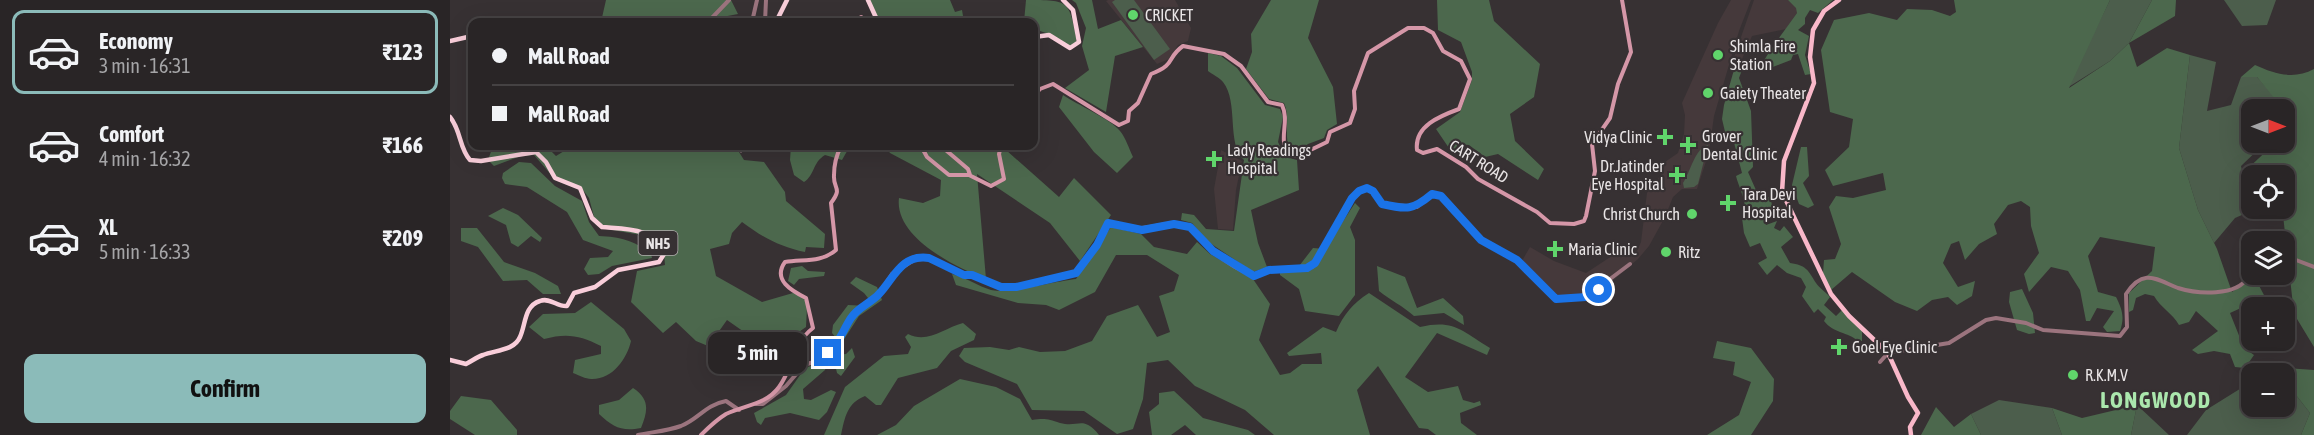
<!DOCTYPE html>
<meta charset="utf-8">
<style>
:root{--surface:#292526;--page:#353132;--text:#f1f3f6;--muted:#a5a5a7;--line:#454243;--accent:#8bbbb9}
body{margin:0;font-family:"Asap Condensed",sans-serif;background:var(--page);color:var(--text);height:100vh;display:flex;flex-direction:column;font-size:22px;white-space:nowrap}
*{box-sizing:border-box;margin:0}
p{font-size:20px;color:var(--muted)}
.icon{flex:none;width:33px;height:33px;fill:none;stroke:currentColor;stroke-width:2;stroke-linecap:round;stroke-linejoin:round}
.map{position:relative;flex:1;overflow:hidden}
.side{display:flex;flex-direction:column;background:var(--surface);width:450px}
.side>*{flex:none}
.guide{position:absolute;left:18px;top:18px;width:570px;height:132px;border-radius:12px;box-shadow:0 6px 24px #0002,0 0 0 2px var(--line);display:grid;align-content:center;height:132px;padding:0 24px;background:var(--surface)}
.needle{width:39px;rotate:90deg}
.controls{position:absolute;left:1791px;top:99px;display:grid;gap:12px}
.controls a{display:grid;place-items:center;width:54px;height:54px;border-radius:12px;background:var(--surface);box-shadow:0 6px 24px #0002,0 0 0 2px var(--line);font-size:30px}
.end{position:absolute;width:27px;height:27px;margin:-14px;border:8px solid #1a73e8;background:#fff;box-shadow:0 0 0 3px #fff}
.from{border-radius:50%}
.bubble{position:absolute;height:42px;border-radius:12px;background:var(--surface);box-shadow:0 6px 24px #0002,0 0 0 2px var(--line);font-size:20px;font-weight:700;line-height:42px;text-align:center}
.guide b{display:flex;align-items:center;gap:21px;height:57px;font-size:22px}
.guide b+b{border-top:2px solid var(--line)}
.guide i{width:15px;height:15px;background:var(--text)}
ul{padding:10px 0 0;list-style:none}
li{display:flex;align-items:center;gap:18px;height:84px;margin:0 12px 9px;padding:0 12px;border:3px solid transparent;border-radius:12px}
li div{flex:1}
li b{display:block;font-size:22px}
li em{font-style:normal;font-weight:700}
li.selected{border-color:var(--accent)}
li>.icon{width:54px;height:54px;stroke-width:1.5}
.button{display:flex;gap:12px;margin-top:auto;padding:12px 24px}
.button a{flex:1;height:69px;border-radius:12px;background:var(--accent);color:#111;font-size:24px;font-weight:700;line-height:69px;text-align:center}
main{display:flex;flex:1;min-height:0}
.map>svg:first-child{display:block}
</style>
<main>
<section class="side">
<ul>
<li class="selected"><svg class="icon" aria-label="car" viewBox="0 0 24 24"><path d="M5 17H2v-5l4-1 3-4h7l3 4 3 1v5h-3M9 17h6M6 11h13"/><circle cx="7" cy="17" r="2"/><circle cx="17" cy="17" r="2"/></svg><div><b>Economy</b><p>3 min · 16:31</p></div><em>₹123</em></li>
<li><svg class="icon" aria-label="car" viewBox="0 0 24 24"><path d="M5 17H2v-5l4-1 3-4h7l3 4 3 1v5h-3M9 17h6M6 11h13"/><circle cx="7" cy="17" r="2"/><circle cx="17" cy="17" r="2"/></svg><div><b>Comfort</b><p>4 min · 16:32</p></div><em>₹166</em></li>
<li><svg class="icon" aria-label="car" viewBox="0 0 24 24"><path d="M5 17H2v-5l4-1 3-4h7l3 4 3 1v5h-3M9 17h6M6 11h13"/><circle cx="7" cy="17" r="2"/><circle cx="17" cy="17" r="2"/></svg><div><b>XL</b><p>5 min · 16:33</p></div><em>₹209</em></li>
</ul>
<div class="button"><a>Confirm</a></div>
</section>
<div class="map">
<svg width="1864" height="435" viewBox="0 0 1864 435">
<rect width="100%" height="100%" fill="#373133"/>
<path fill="#45393b" d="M658,0H725L741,28L738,41L728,45L719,59L707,64L656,1Z
M1281,0H1301L1289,31L1264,116L1259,152L1247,189H1232L1223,197L1215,217L1199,246L1188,259L1159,284L1134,300L1104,302L1069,266L1080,247L1104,261L1136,273L1174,248L1187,251L1191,242L1197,193L1212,173L1215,162L1228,153L1234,134L1235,115L1232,103L1268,23Z
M1304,0H1338L1347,8V13L1336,29L1302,36L1292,59L1284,57Z
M771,150L792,161L786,190L783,230L768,229L764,189Z"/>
<path fill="#4c5e4c" d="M665,0H684L720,49L704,60L662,2Z
M1660,0H1702L1679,43L1660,61L1617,88Z
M1774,0H1826L1817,25L1792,26Z
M1740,55L1766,62L1757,111L1781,105L1791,77H1807L1832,105L1833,109L1802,110V142L1815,143L1791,166L1801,211L1785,218L1764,243L1748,210L1729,148Z
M1258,145L1248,184L1244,187L1234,188L1233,183C1241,171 1245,148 1258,145Z
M1835,381L1860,413L1851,435H1737L1756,410L1801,382L1802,406H1834Z
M1549,400L1602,408L1612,435H1531L1521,414Z
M1687,405L1719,435H1681Z"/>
<path fill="#4c684d" d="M156,0H281L288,14L267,18L266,22H151Z
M419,0H500L505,12L512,10L514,22H421L425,11Z
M576,0C620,0 619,0 627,42L619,47L599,34L590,31L587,23L574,22Z
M622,0H642L648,29L671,20L693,47L665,56L656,112L615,88L639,70L632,46L636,28L626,3Z
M821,0H869L858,38L883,87L887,124L877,130L874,138L858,144L847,153L840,150C833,134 841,119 834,103L819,99L796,69L802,52L801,34Z
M987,0H1039L1044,21L1090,64L1084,97L1060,114L1065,141L1094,169L1088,180L1048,154L1035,157L1019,145L1008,144L1003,154L986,129L1010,112L1022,80V72L1011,42L988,30Z
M1338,0H1383L1368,13L1360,10L1355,18V24L1348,30L1359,36L1355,55L1361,74L1355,75L1348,54L1343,55L1341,60L1320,68L1312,64C1322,46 1335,30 1347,13L1346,8Z
M1504,0H1660L1619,88L1660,61L1679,43L1702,0H1726L1725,16L1679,43L1687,67L1717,48L1740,55L1729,148L1748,210L1767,249L1782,292L1804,276L1815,297L1780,313L1794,348L1804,355L1795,368L1785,367L1780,354L1764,351L1748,354L1742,350L1768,331L1746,311L1739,322L1729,325C1722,313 1711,308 1704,296L1695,294L1686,298L1683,310L1679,312V293L1702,271L1705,247L1650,237L1638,256L1648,292L1666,297C1672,309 1675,317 1670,331L1657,332L1653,327L1664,311L1647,308L1640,321H1636L1630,290L1618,271L1601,267L1579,292L1574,274L1589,253L1581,226L1580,207L1571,201L1558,205L1544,224L1547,234L1529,244L1515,260L1509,241L1501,244L1493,263L1508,287L1525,281L1522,296L1507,305L1498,297L1482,300L1467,311L1445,302L1402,272L1381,290L1373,273L1374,260L1385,259L1391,244L1379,207L1386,196L1403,198L1436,190L1433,173L1383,186L1375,170L1399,147L1403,119L1380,112L1371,50L1384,20L1419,13L1447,20L1457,9L1482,10L1500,16L1506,12Z
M758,53L771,56L787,68L815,105L830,109L833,117L828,142L835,157L847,160L849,190L801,210L808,243L817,267L803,272L757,241L742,223L731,220L732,213L744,215L756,229L784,231L794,160C776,144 789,102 773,82C770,78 762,74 758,71Z
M1287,59L1295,62L1289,78L1301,111L1303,167L1298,172L1309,197H1321L1322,207L1311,213L1316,225L1327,221L1324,228L1330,231L1334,226L1343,237L1331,247L1340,263C1356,265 1358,270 1366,283C1369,288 1376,292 1380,297L1374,305L1386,316L1392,310L1412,330V341H1408C1398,332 1383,333 1374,321L1376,317L1368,309L1364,313L1352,296L1356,287L1351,278L1337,273L1327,265L1317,275L1308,263L1317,258L1310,243L1300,247L1294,233L1292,218C1300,206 1289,189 1286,176L1292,173L1282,135L1276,136L1272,119L1274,105Z
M1805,65C1825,74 1844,80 1864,69V347L1844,314L1833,215L1829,209L1834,208V176H1802V208L1811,209L1801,211L1792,174L1825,143L1834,142V110L1807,77H1791Z
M613,95C626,104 662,120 670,131C676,138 679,149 683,157L667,173L644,152L609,107Z
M43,146H96L106,156L119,148L117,146H274L289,152L294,160L314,162L335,192L336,201L375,234L374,248L356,247L355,252C330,247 312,237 292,222L282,233L279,244L260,249L266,276L312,302L343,293L354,295L357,307L356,327L343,336L337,347L297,334L277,320L267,334L286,350L282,356L246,341L226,322L213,333L181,302L187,271L215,265L214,253L191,235L151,228L146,224L139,198L133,190L103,177L84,155L71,156L44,166L38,160Z
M341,146H400L392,160L375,155C362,163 365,175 354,182L344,175L340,160Z
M435,146H556V150L609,197L624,178L661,215L630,261L600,223L527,174L536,279C505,267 444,237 449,198L473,203L490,196L491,180L440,153Z
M1351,147H1357L1359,176L1353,183L1364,205L1358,208L1349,204L1342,185Z
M69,162L81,163L105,186L132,201L139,222L149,236C170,237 184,240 201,254L202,258L162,266L149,274L138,275L134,269L140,258L158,257L163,251L133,240L117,212L77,187L55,184L52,178L53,173Z
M905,203L910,208L900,227L905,240V295L889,316L855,311L849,289L830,275V271L846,270L863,248L875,249Z
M53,208L68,215L92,238L90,242L81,236L68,247L61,243L56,225L38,216Z
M661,227L691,234L704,247L737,254L747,242L760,254L803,279L820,304L809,340L830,375L840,373L852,364H872L871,353L839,356L837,353L873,327L886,332C894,314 902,304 919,293L970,327C1004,319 1012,331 1040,348L1037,355L987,333L955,377L978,392L1008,386L1013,400L1024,403L1030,401L1031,405L1010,413L1011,423L1027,435H986L978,429L969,428L928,366L907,390L920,435H824L795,410L745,386L718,360L697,363L693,399L683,429L667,434L634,411L582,410L567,384L515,362L509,356L514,348L540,347L559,350L569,347L590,352L615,351L642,341L657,316L688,305L707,337L720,332L709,296L724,291L729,275L697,255H666L645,292L609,310L596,305L568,303L506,285L502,274C517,278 528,286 541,290C557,294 607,281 626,279Z
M11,228H27L54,262L85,273L108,286L111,294H93L77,280L53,281L28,247L11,241Z
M352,266L358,271L375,272L374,276L349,279L344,285L338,281L341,268Z
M927,266L955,277L967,308L993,298L1013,316L1014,325L994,313L964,316C953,306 940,300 929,291Z
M406,277L427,287L432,300L409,316L391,344L382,333L383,325L398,305L418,306L422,303L414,293L400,283Z
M1572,289L1583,313L1585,333L1579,334L1567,330L1559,302L1560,292Z
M141,302L174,329L181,341C177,359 162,380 141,379C136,379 128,375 123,373L125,360L151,354V346C130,335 116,333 94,339L79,327L93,314L125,313Z
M513,323L526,334L524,340L501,351L487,368L448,378L431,405H426L415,396C397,403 395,417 391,435H374L395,387L434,356L458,354L461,347L455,337L458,334C478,344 494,328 513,323Z
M1267,341L1301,348L1324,379L1323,401L1301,435H1257L1289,415L1301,382L1283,375L1285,362L1263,358Z
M402,348L405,357L391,376L387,373L383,355L396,354Z
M375,361L377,363L375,370L353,389L354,399L361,400L381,390L386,392L377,412L369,420L340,413L315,418L311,425L307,422L304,413L336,395L355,368Z
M1824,367L1864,370V435H1851L1860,413L1835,381L1834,374L1829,373Z
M510,379L546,387L570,399L582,420C595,418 598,419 610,423C629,428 633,415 649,435H427L446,425L464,406Z
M183,388C200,399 198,411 191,428C172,432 163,427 149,414V405L169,400Z
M724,391L753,418L798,430L805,435H746L735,425L721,435H702L699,412L709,404V393Z
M11,396L41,400L67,430V435H25L0,419V411Z
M1687,405L1681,435H1612L1602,408L1632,418Z
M1486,407L1504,427L1521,414L1531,435H1471Z"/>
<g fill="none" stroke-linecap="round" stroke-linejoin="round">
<path stroke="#9b747e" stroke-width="4" d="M258,22L279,0
M302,22L307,0
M315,22L316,0
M1834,250L1846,260L1864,267
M1430,362L1438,353L1499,343L1536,320L1546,318L1576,323L1593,330L1670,336L1677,327L1676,294C1694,267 1707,280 1728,288C1747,294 1787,297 1798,277C1800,273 1800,267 1802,263
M306,404H313L336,386L354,365L370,360L385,348L402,315L428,296L442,274L464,260L479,258L514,275H522L551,287H566L626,273L661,222C691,238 713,217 738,226C745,229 748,237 754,243C767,256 786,269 804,276L819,270L862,267L902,198L913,189L923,191L932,204L967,207L982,194H987L1003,207L1031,240L1067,260L1106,299L1136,297L1180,264
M188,435C202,432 217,431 231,426C249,419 255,405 276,401L289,410"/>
<path stroke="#d597a8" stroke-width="4" d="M410,22L407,20L411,17L419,22
M584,96L590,89L603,84L669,125L678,121L679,111L688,103L701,74C727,64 716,58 733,46L774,54L791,66L818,102L832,105C840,122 828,137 838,154L848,156L877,142L880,132L900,123L905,109L904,91L918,53L958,28H974L983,33L993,51L1011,61L1020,79L1009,109C990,116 964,126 967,150L973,153L987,149L1016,167L1028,179L1087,212L1100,223L1124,224L1134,221L1136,216L1145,171L1142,144L1160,118L1168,84L1181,52L1172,0
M471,146L477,157L499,175H519L541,186L554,179L549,154L551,146
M491,146L518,169L520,175
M251,435C259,427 266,420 276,414C294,405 316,405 329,387C343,368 343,343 363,328L356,298C342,291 322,280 335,262C353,259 371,263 386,250L381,203C393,187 383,190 384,175C384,166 387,154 391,146"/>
<path stroke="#f9b8c9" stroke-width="4.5" d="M1389,0L1374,11L1363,30L1360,57L1364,83L1334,161L1332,192L1381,294L1399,316L1438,353L1458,397L1468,413L1460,427L1461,435"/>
<path stroke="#f9ceda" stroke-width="4.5" d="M418,0L428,22
M70,22L90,19L110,22
M326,22L337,0
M584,37L599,35L620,48L629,42L623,10L613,0
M0,41L22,36
M0,117C11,130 9,148 20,160L31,161L86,152L96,162L105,178L130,188L142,218L152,227C174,229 206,227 214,254L209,262L168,270L145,287L124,293L117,306C107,307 100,297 90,301C74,306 76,324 70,337C64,351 45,350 33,355C27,357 22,361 16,364L0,360
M277,146L291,150L296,146"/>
</g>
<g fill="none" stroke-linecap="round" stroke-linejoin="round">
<path stroke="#1a73e8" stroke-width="8" d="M378,353C389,344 393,330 401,318C408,307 421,303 429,294C444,278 451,254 479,258L514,275H522L551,287H566L626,273L647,245L658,223L692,230L724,224L740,227L763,251L804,276L819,270L857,268L865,263L902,198L909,191L917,188L923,191L932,204C957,210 963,210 982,194L991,196L1031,240L1067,260L1106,299L1136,297L1149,290"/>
</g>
<g fill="#60d56b" stroke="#373133" stroke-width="2">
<circle cx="683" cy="15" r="6"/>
<circle cx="1268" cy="55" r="6"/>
<circle cx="1258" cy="93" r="6"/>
<path d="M1212 128h6v6h6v6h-6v6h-6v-6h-6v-6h6z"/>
<path d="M1235 136h6v6h6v6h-6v6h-6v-6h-6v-6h6z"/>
<path d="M761 150h6v6h6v6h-6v6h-6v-6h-6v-6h6z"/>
<path d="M1224 166h6v6h6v6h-6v6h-6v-6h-6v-6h6z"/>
<path d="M1275 194h6v6h6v6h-6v6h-6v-6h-6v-6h6z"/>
<circle cx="1242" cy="214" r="6"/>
<path d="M1102 240h6v6h6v6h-6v6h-6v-6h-6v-6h6z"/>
<circle cx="1216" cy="252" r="6"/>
<path d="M1386 338h6v6h6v6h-6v6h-6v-6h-6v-6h6z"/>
<circle cx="1623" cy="375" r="6"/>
</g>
<g text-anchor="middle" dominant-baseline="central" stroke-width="4.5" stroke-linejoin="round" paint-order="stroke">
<rect fill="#373133" stroke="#b4afb0" stroke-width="1.5" x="188.5" y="231" width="39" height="24" rx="4.5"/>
<g font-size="15" font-weight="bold" fill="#e9e5e6">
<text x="208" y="243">NH5</text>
</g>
<g font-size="16" fill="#e9e5e6" stroke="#373133" text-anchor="start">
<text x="695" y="15">CRICKET</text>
<text x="1280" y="46">Shimla Fire<tspan x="1280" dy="18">Station</tspan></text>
<text x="1270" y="93">Gaiety Theater</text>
<text x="1252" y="136">Grover<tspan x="1252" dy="18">Dental Clinic</tspan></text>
<text x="1202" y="137" text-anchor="end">Vidya Clinic</text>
<text x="777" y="150">Lady Readings<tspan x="777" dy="18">Hospital</tspan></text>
<text x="1214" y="166" text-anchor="end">Dr.Jatinder<tspan x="1214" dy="18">Eye Hospital</tspan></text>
<text x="1292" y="194">Tara Devi<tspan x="1292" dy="18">Hospital</tspan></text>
<text x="1230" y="214" text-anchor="end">Christ Church</text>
<text x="1118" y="249">Maria Clinic</text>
<text x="1228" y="252">Ritz</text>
<text x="1402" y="347">Goel Eye Clinic</text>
<text x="1635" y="375">R.K.M.V</text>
</g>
<g font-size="16" fill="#e9e5e6" stroke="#373133">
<text transform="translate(1029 161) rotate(32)">CART ROAD</text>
</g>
<g font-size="22" font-weight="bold" letter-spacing="1.5" fill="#abe7ad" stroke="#373133">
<text x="1706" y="400">LONGWOOD</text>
</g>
</g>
</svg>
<div class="controls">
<a><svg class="needle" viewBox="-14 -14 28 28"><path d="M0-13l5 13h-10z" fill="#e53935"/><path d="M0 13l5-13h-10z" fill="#a5a5a7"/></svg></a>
<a><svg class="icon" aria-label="locate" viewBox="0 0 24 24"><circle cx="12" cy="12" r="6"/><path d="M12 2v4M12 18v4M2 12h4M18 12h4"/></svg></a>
<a><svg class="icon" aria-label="layers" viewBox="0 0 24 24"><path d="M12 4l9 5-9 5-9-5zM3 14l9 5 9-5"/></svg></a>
<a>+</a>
<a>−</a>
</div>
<i class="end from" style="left:1149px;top:290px"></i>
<i class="end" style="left:378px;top:353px"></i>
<div class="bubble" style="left:258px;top:332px;width:99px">5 min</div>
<div class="guide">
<b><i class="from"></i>Mall Road</b>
<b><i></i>Mall Road</b>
</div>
</div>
</main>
